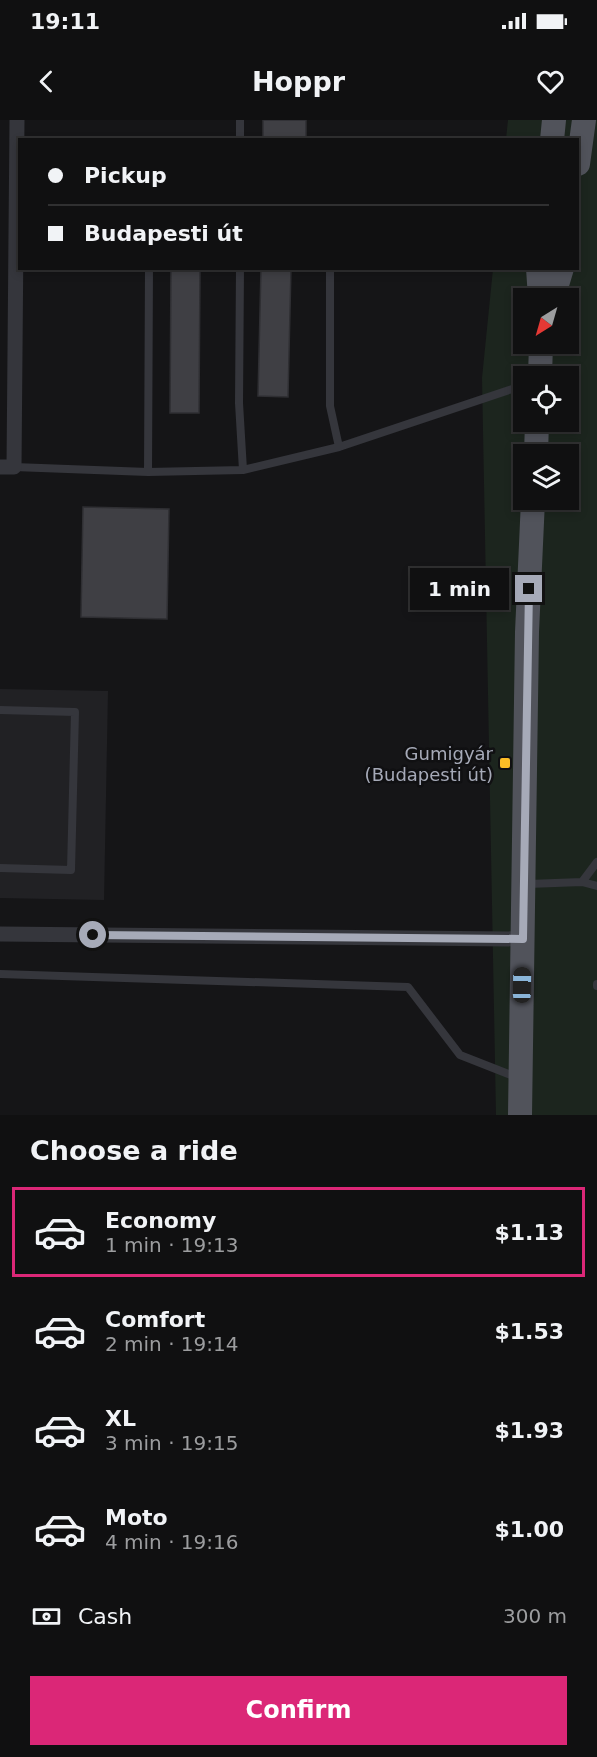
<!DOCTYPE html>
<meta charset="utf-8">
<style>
:root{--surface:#101011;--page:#1e1e1f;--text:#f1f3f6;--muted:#9c9d9f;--line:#303031;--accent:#db2777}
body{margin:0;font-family:"DejaVu Sans",sans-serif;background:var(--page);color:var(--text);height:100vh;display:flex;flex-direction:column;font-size:22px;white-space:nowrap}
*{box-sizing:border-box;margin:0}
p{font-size:20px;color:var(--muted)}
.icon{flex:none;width:33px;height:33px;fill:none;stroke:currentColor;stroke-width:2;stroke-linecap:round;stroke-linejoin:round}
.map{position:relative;height:995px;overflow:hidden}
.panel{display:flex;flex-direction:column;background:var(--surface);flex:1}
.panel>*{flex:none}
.guide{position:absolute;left:18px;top:18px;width:561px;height:132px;border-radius:0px;box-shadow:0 3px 9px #0003,0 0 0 2px var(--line);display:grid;align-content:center;height:132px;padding:0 30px;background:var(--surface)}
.needle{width:39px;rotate:217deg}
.buttons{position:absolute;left:513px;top:168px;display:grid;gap:12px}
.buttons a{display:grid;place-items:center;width:66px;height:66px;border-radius:0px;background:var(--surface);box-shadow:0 3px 9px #0003,0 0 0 2px var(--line);font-size:30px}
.end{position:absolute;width:27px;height:27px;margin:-14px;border:8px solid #a6aab8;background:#111;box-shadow:0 0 0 3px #111}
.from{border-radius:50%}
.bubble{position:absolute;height:42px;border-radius:0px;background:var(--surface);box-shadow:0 3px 9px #0003,0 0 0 2px var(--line);font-size:20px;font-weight:700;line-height:42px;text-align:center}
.car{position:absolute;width:18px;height:36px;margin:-18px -9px;border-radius:8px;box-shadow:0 0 4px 2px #0007;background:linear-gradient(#222 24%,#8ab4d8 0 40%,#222 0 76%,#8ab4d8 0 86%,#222 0)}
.guide b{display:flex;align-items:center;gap:21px;height:57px;font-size:22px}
.guide b+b{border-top:2px solid var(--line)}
.guide i{width:15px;height:15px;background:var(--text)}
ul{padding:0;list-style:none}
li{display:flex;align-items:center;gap:18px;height:90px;margin:0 12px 9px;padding:0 18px;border:3px solid transparent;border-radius:0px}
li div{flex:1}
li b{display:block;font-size:22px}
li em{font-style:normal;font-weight:700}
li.current{border-color:var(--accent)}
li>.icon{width:54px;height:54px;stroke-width:1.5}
h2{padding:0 30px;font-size:27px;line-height:72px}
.pay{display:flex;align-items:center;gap:15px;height:66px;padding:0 30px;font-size:22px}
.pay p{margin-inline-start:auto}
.cta{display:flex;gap:12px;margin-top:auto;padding:12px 30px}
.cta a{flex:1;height:69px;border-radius:0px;background:var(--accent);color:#fff;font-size:24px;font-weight:700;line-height:69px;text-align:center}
.status{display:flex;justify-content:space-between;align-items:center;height:42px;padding:0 30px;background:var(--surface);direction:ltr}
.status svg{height:16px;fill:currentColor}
header{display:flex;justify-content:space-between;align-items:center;height:78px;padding:0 30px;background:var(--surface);font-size:27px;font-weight:700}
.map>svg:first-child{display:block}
</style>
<div class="status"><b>19:11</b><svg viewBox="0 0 49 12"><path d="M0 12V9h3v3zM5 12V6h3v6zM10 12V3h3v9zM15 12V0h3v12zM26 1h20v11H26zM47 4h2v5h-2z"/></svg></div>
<header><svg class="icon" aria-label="back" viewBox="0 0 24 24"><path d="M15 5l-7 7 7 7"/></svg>Hoppr<svg class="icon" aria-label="heart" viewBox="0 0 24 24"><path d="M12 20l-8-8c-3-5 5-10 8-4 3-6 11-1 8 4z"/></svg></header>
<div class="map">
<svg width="597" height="995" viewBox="0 0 597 995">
<rect width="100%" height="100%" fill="#151517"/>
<path fill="#212124" d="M0,569L108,571L104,780L0,778Z"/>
<path fill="#1c251e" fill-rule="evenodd" d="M508,0H597V995H496L482,258L493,149L578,148V20L506,19ZM524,178H568V224H524ZM524,256H568V302H524ZM524,334H568V380H524Z"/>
<path fill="#3f3f44" stroke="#2f2f33" stroke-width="1.5" d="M263,0H306V20H263Z
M171,148H200L199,293H170Z
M261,148H291L288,277L258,276Z
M83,387L169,389L167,499L81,497Z"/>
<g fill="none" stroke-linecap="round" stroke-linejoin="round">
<path stroke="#35363c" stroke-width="8" d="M240,0V20
M240,148L239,283L243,350
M330,148V286L339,327
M14,347L148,352L243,350L339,327L524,265
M148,352L149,148
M0,590L75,592L71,750L0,748
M582,762L597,742
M528,764L582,762L597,766
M0,854L408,867L460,935L516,957
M597,864V866"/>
<path stroke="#35363c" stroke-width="15" d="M0,347H14L17,0
M0,814L523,819"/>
<path stroke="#51535b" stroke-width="24" d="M552,20L554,0
M578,44L584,0
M538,148L540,178
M553,178L562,148
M540,256L541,224
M536,334L537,302
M520,995L527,512L533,380"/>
</g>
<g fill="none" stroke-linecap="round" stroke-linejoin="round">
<path stroke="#a6aab8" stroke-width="8" d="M93,815L523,819L529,469"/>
</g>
<rect fill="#fdbe26" stroke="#101012" stroke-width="2" x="499" y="637" width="12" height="12" rx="3"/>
<g text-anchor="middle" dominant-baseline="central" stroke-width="5" stroke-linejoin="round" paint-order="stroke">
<g font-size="18" fill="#a6aab8" stroke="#101012" text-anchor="end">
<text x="493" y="633">Gumigyár<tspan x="493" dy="21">(Budapesti út)</tspan></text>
</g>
</g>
</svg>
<div class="buttons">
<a><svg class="needle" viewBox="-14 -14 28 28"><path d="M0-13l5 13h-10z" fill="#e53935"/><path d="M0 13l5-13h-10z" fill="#9c9d9f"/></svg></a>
<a><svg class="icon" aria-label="locate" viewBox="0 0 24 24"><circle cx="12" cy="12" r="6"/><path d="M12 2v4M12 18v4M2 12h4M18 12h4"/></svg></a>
<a><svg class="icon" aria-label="layers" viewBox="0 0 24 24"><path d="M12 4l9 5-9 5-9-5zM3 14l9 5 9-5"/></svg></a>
</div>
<i class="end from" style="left:93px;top:815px"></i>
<i class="end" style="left:529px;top:469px"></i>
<div class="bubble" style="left:410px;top:448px;width:99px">1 min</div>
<i class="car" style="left:522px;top:865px;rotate:1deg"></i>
<div class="guide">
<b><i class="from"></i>Pickup</b>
<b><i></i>Budapesti út</b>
</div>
</div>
<section class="panel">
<h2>Choose a ride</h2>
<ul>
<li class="current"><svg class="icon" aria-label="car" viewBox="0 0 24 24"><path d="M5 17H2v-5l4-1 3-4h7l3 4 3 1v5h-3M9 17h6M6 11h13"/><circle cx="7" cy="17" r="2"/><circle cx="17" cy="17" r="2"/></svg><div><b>Economy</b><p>1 min · 19:13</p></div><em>$1.13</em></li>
<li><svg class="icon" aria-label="car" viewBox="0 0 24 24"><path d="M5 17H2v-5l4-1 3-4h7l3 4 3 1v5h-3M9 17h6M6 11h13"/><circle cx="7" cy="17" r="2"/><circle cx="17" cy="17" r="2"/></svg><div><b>Comfort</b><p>2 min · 19:14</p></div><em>$1.53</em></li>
<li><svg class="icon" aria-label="car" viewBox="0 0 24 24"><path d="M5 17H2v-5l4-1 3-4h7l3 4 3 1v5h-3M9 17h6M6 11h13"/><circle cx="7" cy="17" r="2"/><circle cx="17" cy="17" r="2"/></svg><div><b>XL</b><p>3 min · 19:15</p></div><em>$1.93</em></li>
<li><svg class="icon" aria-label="car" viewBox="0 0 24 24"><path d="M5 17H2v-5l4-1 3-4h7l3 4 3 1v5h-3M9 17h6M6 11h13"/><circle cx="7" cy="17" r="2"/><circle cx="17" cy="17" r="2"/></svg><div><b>Moto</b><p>4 min · 19:16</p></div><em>$1.00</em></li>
</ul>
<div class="pay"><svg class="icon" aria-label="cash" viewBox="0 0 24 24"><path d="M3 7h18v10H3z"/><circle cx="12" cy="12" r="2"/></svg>Cash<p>300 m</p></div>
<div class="cta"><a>Confirm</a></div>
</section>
